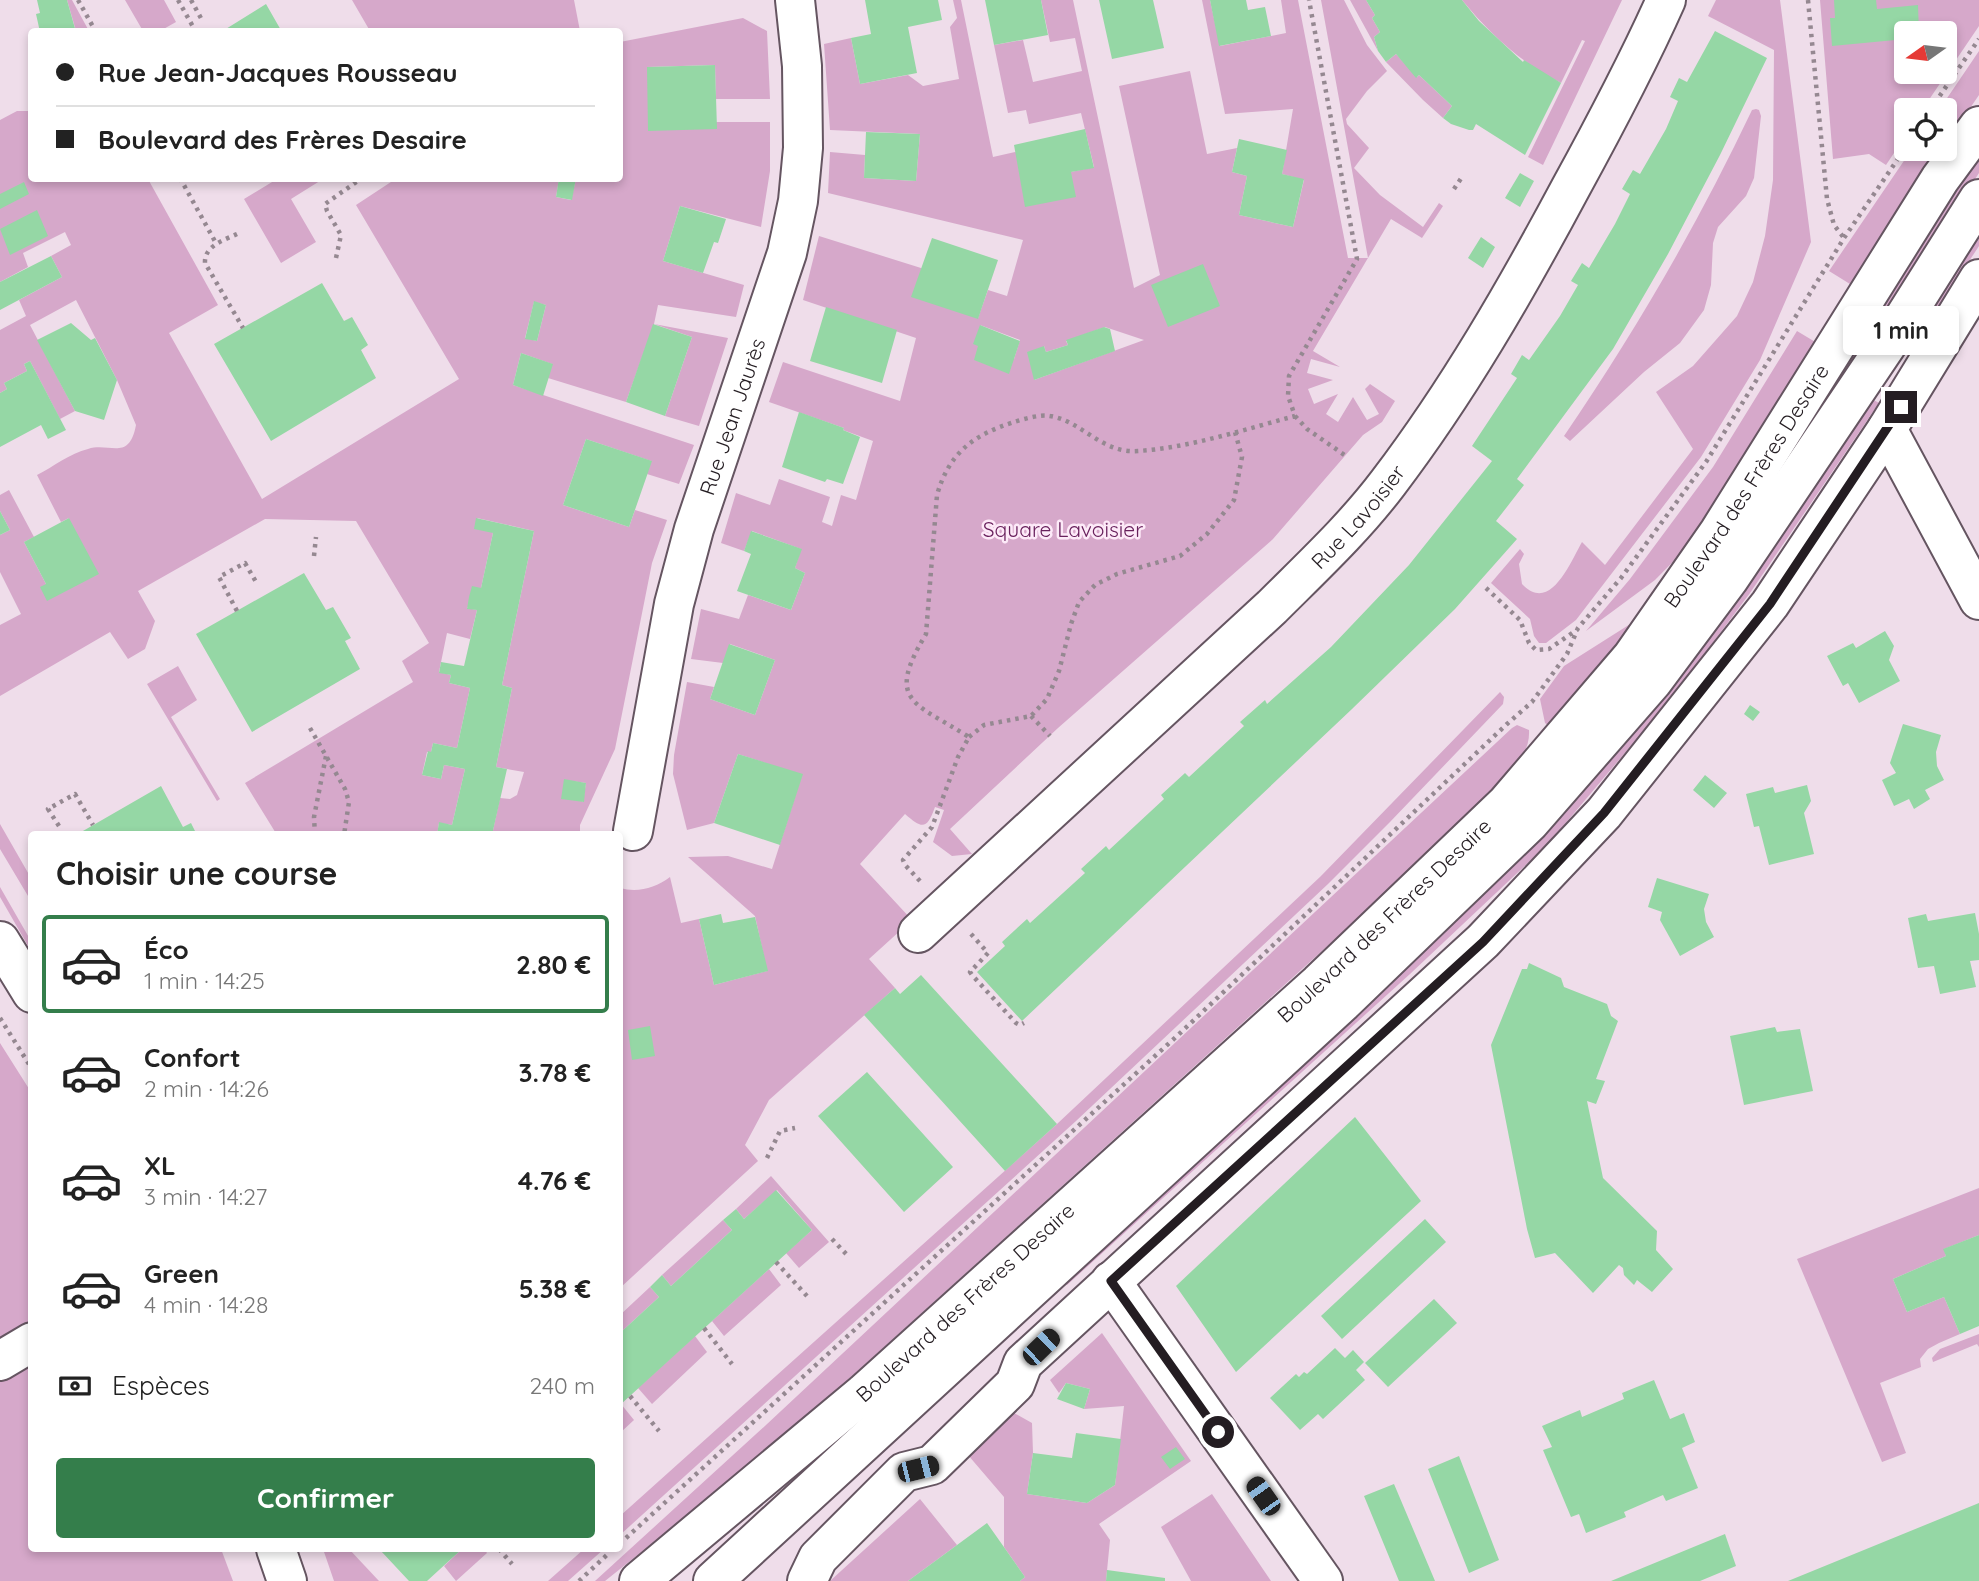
<!DOCTYPE html>
<html lang="fr">
<meta charset="utf-8">
<style>
:root{--surface:#fff;--page:#f6f6f6;--text:#222;--muted:#767676;--line:#e0e0e0;--accent:#347e4b}
body{margin:0;font-family:Quicksand,sans-serif;background:var(--page);color:var(--text);height:100vh;display:flex;flex-direction:column;font-size:26px;white-space:nowrap}
*{box-sizing:border-box;margin:0}
p{font-size:23px;color:var(--muted)}
.icon{flex:none;width:38px;height:38px;fill:none;stroke:currentColor;stroke-width:2;stroke-linecap:round;stroke-linejoin:round}
.map{position:relative;flex:1;overflow:hidden}
.panel{position:absolute;left:28px;top:831px;width:595px;height:721px;display:flex;flex-direction:column;background:var(--surface);border-radius:7px;box-shadow:0 4px 10px #0003}
.panel>*{flex:none}
.guide{position:absolute;left:28px;top:28px;width:595px;height:154px;border-radius:7px;box-shadow:0 4px 10px #0003;display:grid;align-content:center;height:154px;padding:0 28px;background:var(--surface)}
.needle{width:46px;rotate:256deg}
.fabs{position:absolute;left:1894px;top:21px;display:grid;gap:14px}
.fabs a{display:grid;place-items:center;width:63px;height:63px;border-radius:7px;background:var(--surface);box-shadow:0 4px 10px #0003;font-size:35px}
.end{position:absolute;width:32px;height:32px;margin:-16px;border:9px solid #241d22;background:#fff;box-shadow:0 0 0 4px #fff}
.from{border-radius:50%}
.bubble{position:absolute;height:49px;border-radius:7px;background:var(--surface);box-shadow:0 4px 10px #0003;font-size:23px;font-weight:700;line-height:49px;text-align:center}
.car{position:absolute;width:21px;height:42px;margin:-21px -10px;border-radius:9px;box-shadow:0 0 5px 2px #0007;background:linear-gradient(#222 24%,#8ab4d8 0 40%,#222 0 76%,#8ab4d8 0 86%,#222 0)}
.guide b{display:flex;align-items:center;gap:24px;height:66px;font-size:26px}
.guide b+b{border-top:2px solid var(--line)}
.guide i{width:18px;height:18px;background:var(--text)}
ul{padding:0;list-style:none}
li{display:flex;align-items:center;gap:21px;height:98px;margin:0 14px 10px;padding:0 14px;border:4px solid transparent;border-radius:7px}
li div{flex:1}
li b{display:block;font-size:26px}
li em{font-style:normal;font-weight:700}
li.current{border-color:var(--accent)}
li>.icon{width:63px;height:63px;stroke-width:1.5}
h2{padding:0 28px;font-size:32px;line-height:84px}
.pay{display:flex;align-items:center;gap:18px;height:77px;padding:0 28px;font-size:26px}
.pay p{margin-inline-start:auto}
.primary-button{display:flex;gap:14px;margin-top:auto;padding:14px 28px}
.primary-button a{flex:1;height:80px;border-radius:7px;background:var(--accent);color:#fff;font-size:28px;font-weight:700;line-height:80px;text-align:center}
.map>svg:first-child{display:block}
</style>
<div class="map">
<svg width="1979" height="1581" viewBox="0 0 1979 1581">
<rect width="100%" height="100%" fill="#efddea"/>
<path fill="#d6a8ca" fill-rule="evenodd" d="M67,0H72L89,31H76Z
M125,0H164L176,22L160,31H143Z
M352,0H574L580,31H370Z
M953,0H961L993,157L1015,152L1071,172L1094,167L1081,113L1029,124L1026,110L1008,113L994,45L1023,40L1033,82L1082,71L1075,38L1050,42L1041,0H1073L1134,288L1160,275L1119,86L1190,71L1207,154L1237,148L1232,172L1247,176L1239,215L1293,227L1304,180L1282,174L1293,109L1225,114L1202,0H1210L1220,46L1286,33L1281,0H1298L1348,258H1368L1321,0H1344L1367,45L1387,71L1367,91L1346,119L1347,124L1369,148L1354,168L1380,195L1423,227L1439,203L1443,206L1422,238L1391,219L1313,351L1340,367L1311,359L1307,373L1333,380L1308,389L1314,404L1338,394L1326,414L1338,422L1353,397L1367,420L1379,414L1365,389L1370,384L1395,401L1382,422L1363,435L1273,539L1058,728L950,829L972,854L952,856L933,842L944,810L935,807C927,830 922,829 905,814L860,864L912,920L869,959L895,988L769,1100L745,1145L758,1161L620,1288V888C638,893 655,888 670,877L681,923L699,919L714,985L767,971L755,916L688,857L728,856L772,869L802,775L738,754L714,823L687,830L673,774L674,755L687,682L714,687L710,699L755,715L775,660L730,644L723,663L691,659L701,609L739,619L748,595L791,610L805,573L795,568L801,549L752,531L744,551L721,543L736,493L770,505L779,479L830,497L822,522L832,526L841,495L856,500L873,441L843,430L844,428L769,402L783,362L900,401L916,338L803,300L819,236L921,268L978,318L988,290L1007,296L1023,240L828,193L830,152L865,155L864,178L916,181L920,134L830,130L824,44L851,38L860,84L908,75L923,86L959,79L950,27L957,18ZM980,325L1020,340L1014,359ZM1105,327L1144,340L1034,380L1044,346L1046,352L1068,345L1066,341Z
M1350,0H1366L1375,15L1372,18L1380,32L1374,37L1378,51Z
M1462,0H1622L1543,165L1528,157L1585,41L1582,40L1561,83C1521,63 1491,35 1462,0Z
M1716,0H1780L1811,242L1760,360L1701,457L1576,620L1546,643H1539L1534,636L1530,619L1491,583L1520,549L1524,554L1519,564L1522,584C1550,614 1570,563 1582,542L1605,565L1693,449L1656,392L1693,366L1737,316L1753,282L1765,236L1773,180L1774,50L1708,16Z
M1820,0H1979V26L1922,110H1906V135L1886,165L1869,154L1833,159ZM1906,33H1944V72H1906Z
M743,18L767,31L770,99H716L715,65L647,67L716,122H770V171L761,227L680,206L663,261L744,285L736,317L658,305L654,324L728,338L699,426L665,416L692,337L654,324L626,402L548,378L552,364L521,353L513,385L694,445L679,484L647,474L651,461L586,439L563,505L629,527L635,510L667,520L652,563L615,749L580,825V835H492L500,798L510,799L517,795L524,772L496,767L512,688L502,685L534,531L477,518L493,533L481,588L467,608L477,610L470,639L447,633L439,672L451,675L449,683L470,688L457,748L433,743L431,752H427L422,775L441,779L444,765L465,769L452,825L439,823L437,835H277L245,783L413,682L402,661L429,643L356,521L265,519L138,591L155,621L145,649L128,659L110,632L0,696V625L21,614L0,572V535L10,530L0,511V495L9,490L34,537L24,542L46,584L47,600L69,518L61,522L37,475C53,467 70,453 88,449C110,442 129,462 136,425L117,380L76,300L30,325L75,411L60,419L30,361L24,364L27,371L4,383L7,389L0,393V330L26,316L19,300L62,277L51,256L71,245L65,232L23,253L28,267L0,282V120L17,111H31L32,178L148,179L218,305L169,333L262,499L459,379L356,205L397,178L559,179L556,197L571,200L576,179L620,178V42ZM534,302L546,305L537,341L525,338ZM564,780L586,783L583,802Z
M1979,51V95L1944,146V110H1939Z
M1396,54L1417,77L1419,75L1452,106L1443,118L1423,100L1386,62Z
M1756,109L1759,110L1761,116L1754,178L1746,196L1718,227L1713,243L1711,285L1704,310L1680,343L1644,372L1570,441L1564,436C1635,332 1698,224 1752,110Z
M1912,149H1943L1850,284L1829,271Z
M1979,155V173L1889,310L1879,306L1954,189Z
M277,179H323L291,199L316,242L281,263L244,199Z
M1979,229V246L1919,337L1912,331Z
M1797,331L1817,343L1711,523L1655,580L1586,631L1630,579L1713,467Z
M1858,338L1868,343L1786,463Z
M1870,398L1879,403L1750,593L1673,696L1548,844L1410,974L1067,1285L1062,1279Z
M1635,621L1607,663L1550,727L1545,723L1540,699L1564,666Z
M178,666L197,700L171,717L220,799L217,801L147,684Z
M1500,692L1504,697L1503,704L1390,822L1328,884L1076,1121L620,1535V1516L1057,1124L1321,876Z
M1517,725L1529,730C1530,747 1522,757 1513,770L1406,875L778,1443L605,1581H595L766,1425L1512,728Z
M0,824L31,878V901L0,849Z
M0,887L31,941V951L0,897Z
M0,1043L31,1092L32,1549H221L233,1581H0Z
M771,1176L829,1242L799,1268L786,1253L812,1230L777,1190L744,1219L736,1209Z
M1979,1188V1235L1944,1249L1946,1256L1893,1279L1907,1312L1944,1297L1960,1334L1939,1343L1928,1349L1920,1359L1921,1367L1880,1383L1906,1453L1882,1462L1797,1259Z
M723,1220L732,1230L671,1286L662,1275Z
M769,1269L781,1285L724,1336L712,1321Z
M650,1287L659,1297L620,1333V1315Z
M1102,1333L1191,1461L1099,1524L1110,1540L1106,1581H1020L1025,1577L1004,1547V1497L968,1455L1014,1413L1032,1423L1033,1453L1027,1494L1087,1503L1115,1485L1124,1406L1084,1409L1090,1389L1066,1383L1059,1393L1050,1380Z
M1979,1334V1347L1977,1344L1933,1362L1932,1358L1940,1349Z
M695,1336L707,1352L652,1404L638,1388Z
M621,1404L634,1420L620,1433V1405Z
M1212,1494L1271,1581H1191L1161,1527Z
M920,1499L957,1545L908,1581H830Z
M323,1549H349L379,1581H334Z
M462,1549H484L487,1553L456,1581L444,1566Z
M584,1549H604L568,1581H548Z"/>
<path fill="#95d7a5" d="M37,0H67L76,32H40L36,14L40,13Z
M865,0H938L942,20L908,27L917,73L860,84L851,38L871,34Z
M985,0H1041L1048,35L994,45Z
M1099,0H1153L1164,48L1112,59Z
M1210,0H1246L1248,10L1265,7L1271,36L1219,46Z
M1366,0H1462L1479,21L1523,62L1524,60L1561,83L1525,155L1476,124L1473,130H1469L1451,124L1443,118L1452,106L1419,75L1416,78L1396,54L1386,62L1378,51L1374,37L1380,32L1372,18L1375,15Z
M1834,0H1876L1877,9L1918,5L1919,33H1906V39L1832,46L1830,18H1835Z
M266,4L282,32H221Z
M1715,31L1767,58L1720,155L1668,254L1613,349L1517,479L1524,485L1496,521L1517,539L1455,609L1352,709L1022,1021L977,972L1005,946L1002,942L1027,919L1030,923L1085,873L1081,869L1106,846L1109,850L1164,799L1161,795L1185,773L1189,777L1244,726L1240,722L1265,700L1267,704L1331,647L1409,565L1492,461L1472,446L1517,378L1511,374L1522,355L1529,360L1560,316L1578,285L1571,281L1582,263L1589,268L1615,224L1630,194L1622,189L1633,170L1640,174L1666,129L1678,101L1670,97L1679,78L1687,82Z
M715,65L717,129L648,131L647,67Z
M1085,129L1094,168L1071,172L1076,197L1025,207L1014,145Z
M866,132L920,134L916,181L864,178Z
M1239,139L1287,150L1282,174L1304,179L1293,227L1239,215L1247,176L1232,172Z
M1520,173L1534,181L1520,207L1505,198Z
M559,178H576L572,200L556,197Z
M24,182L29,194L0,209V194Z
M680,206L726,219L718,243L714,242L703,273L663,261Z
M37,210L48,236L10,255L0,229Z
M1481,237L1495,247L1483,268L1468,258Z
M932,238L998,260L978,319L911,297Z
M51,256L62,277L0,310V282Z
M1203,264L1220,306L1168,327L1151,285Z
M322,283L344,321L352,317L368,345L361,350L376,378L271,441L214,344Z
M534,301L546,305L537,341L525,339Z
M826,307L897,330L882,383L810,361Z
M71,323L91,340L95,338L117,380L104,420L75,411L37,340Z
M653,324L692,337L665,416L626,402Z
M980,325L1020,341L1009,374L974,360L978,346L973,344Z
M1104,327L1110,329L1115,351L1034,380L1027,352L1044,346L1046,352L1068,345L1066,340Z
M521,353L553,364L543,396L513,385Z
M30,361L66,430L48,439L41,425L0,447V393L7,389L4,383L27,371L24,364Z
M799,412L844,428L843,430L860,437L843,484L827,479L825,482L782,467Z
M586,439L652,461L629,527L563,505Z
M0,511L10,530L0,535Z
M69,518L99,574L47,601L40,587L46,584L24,542Z
M476,518L534,531L502,685L512,688L496,767L507,769L492,835H437L439,822L452,825L465,769L444,765L441,779L422,775L428,751L431,752L433,743L457,748L470,688L449,683L451,675L439,673L441,662L464,666L477,610L467,609L469,597L472,586L481,588L493,533L474,529Z
M751,531L802,549L795,568L805,573L791,610L737,591L751,554L744,551Z
M304,573L326,610L333,607L351,638L345,641L360,669L252,732L196,634Z
M1885,631L1894,646L1889,660L1900,681L1859,703L1848,683L1843,686L1827,656L1853,643L1856,648Z
M729,644L775,660L755,715L710,699Z
M1750,705L1760,712L1753,721L1744,714Z
M1903,724L1941,735L1936,752L1937,766L1944,780L1925,790L1930,799L1914,809L1909,799L1894,806L1882,780L1896,773L1890,763Z
M738,754L803,774L780,845L714,823Z
M1705,775L1727,793L1714,808L1693,790Z
M564,779L586,783L584,802L561,799Z
M1807,785L1811,801L1804,813L1814,854L1769,865L1759,826L1754,827L1746,794L1773,787L1775,793Z
M161,786L183,827L191,823L197,835H76Z
M1657,878L1709,894L1704,909L1706,922L1714,937L1680,956L1660,920L1662,912L1648,907Z
M1975,913L1979,934V960L1970,961L1976,987L1940,994L1934,966L1918,968L1908,918L1926,914L1928,921Z
M721,914L723,923L755,917L768,971L714,985L699,919Z
M1529,963L1561,978L1564,987L1607,1004L1611,1016L1618,1021L1596,1079L1605,1081L1596,1104L1587,1101L1603,1178L1657,1231L1656,1250L1673,1269L1652,1292L1637,1280L1634,1285L1624,1275L1623,1268L1619,1265L1593,1293L1555,1253L1535,1258L1527,1229L1491,1045L1522,969H1527Z
M921,975L1057,1124L1005,1171L864,1015L895,988L900,994Z
M650,1026L655,1056L632,1060L628,1030Z
M1775,1027L1777,1032L1800,1029L1813,1091L1744,1105L1730,1036Z
M867,1072L953,1167L904,1212L818,1116Z
M1355,1117L1421,1201L1236,1372L1176,1286Z
M776,1190L812,1230L620,1405V1333L659,1297L650,1287L662,1275L671,1286L732,1230L723,1220L736,1209L744,1219Z
M1425,1219L1446,1242L1342,1339L1321,1316Z
M1979,1235V1326L1960,1334L1944,1297L1907,1312L1893,1279L1946,1256L1943,1249Z
M1434,1299L1457,1323L1388,1387L1365,1363Z
M1335,1348L1345,1358L1353,1350L1364,1362L1356,1370L1365,1380L1323,1419L1318,1414L1300,1430L1270,1398L1296,1374L1299,1377L1304,1372L1307,1374Z
M1654,1380L1670,1419L1684,1413L1695,1442L1682,1448L1698,1488L1666,1501L1663,1495L1624,1512L1626,1517L1586,1533L1579,1514L1571,1517L1543,1450L1552,1447L1542,1426L1580,1410L1582,1417L1624,1399L1622,1393Z
M1066,1383L1090,1389L1084,1409L1057,1399Z
M1076,1433L1121,1439L1115,1485L1087,1503L1027,1494L1033,1453L1072,1458Z
M1176,1447L1185,1459L1170,1469L1161,1457Z
M1459,1456L1499,1560L1469,1573L1428,1469Z
M1394,1484L1435,1581H1399L1364,1496Z
M1979,1503V1581H1788Z
M987,1523L1025,1577L1020,1581H908Z
M1725,1534L1736,1566L1700,1581H1611Z
M383,1549H462L427,1581H409L381,1551Z
M1107,1570L1165,1578V1581H1106Z"/>
<g fill="none" stroke-linecap="round" stroke-linejoin="round">
<defs>
<g id="minor">
<path d="M1887,429L1979,600"/>
<path id="s1" d="M633,831L674,604L694,529L787,253L798,201L803,148L802,66L795,0"/>
<path id="s2" d="M918,933L1272,607C1312,567 1354,528 1388,483C1458,391 1516,290 1570,189C1604,127 1637,65 1666,0"/>
<path d="M0,941L32,993"/>
<path d="M1111,1281L1323,1581"/>
<path d="M0,1361L32,1342"/>
<path d="M276,1549L287,1581"/>
<path d="M807,1581L818,1558L904,1472L932,1465L1015,1384L1023,1363L1483,941L1604,813L1770,604L1887,429L1979,279"/>
</g>
<g id="major">
<path id="s3" d="M639,1581L864,1393L1319,983L1506,804L1632,657L1719,532L1940,179L1979,126"/>
<path d="M713,1581L1342,1003L1530,822L1653,681L1729,579L1892,337L1979,199"/>
</g>
</defs>
<use href="#minor" stroke="#655561" stroke-width="42"/>
<use href="#major" stroke="#655561" stroke-width="42"/>
<path stroke="#958891" stroke-width="4.5" stroke-dasharray="3.5 5" stroke-linecap="butt" d="M78,0L96,32
M178,0L196,32
M191,0L202,20
M1808,0L1827,199L1834,225L1844,238
M1930,110L1979,39
M180,178L217,245
M1454,189L1462,177
M237,234C224,240 204,246 205,263L243,328
M336,258L341,235L327,211L325,204L362,178
M1295,416L1307,429L1346,456
M314,556L316,537
M1486,588L1520,620L1529,643L1536,650L1549,649L1578,629
M237,611L219,577L245,563L256,582
M1031,716L1050,736
M310,728L345,789L349,802L344,835
M969,737L984,725L1031,716L1047,699L1059,671L1071,624L1079,602L1095,585L1117,574L1180,556L1207,534L1234,500L1242,457L1235,432
M59,826L48,809L75,794L93,825
M315,835L314,817L326,756
M920,881L905,865L903,860L932,827L958,757L969,737C914,702 885,702 926,634L937,495C949,453 973,435 1014,422C1024,419 1040,414 1050,416C1082,421 1102,454 1138,451C1188,448 1246,429 1295,416L1288,396L1289,376L1357,259L1309,0
M971,934L988,953L970,972L972,975L1016,1023L1020,1025L1024,1023
M0,1018L32,1069
M767,1158L780,1131L795,1128
M832,1239L849,1257
M776,1262L807,1296
M704,1328L732,1364
M630,1396L659,1431
M626,1538L1177,1036L1507,724L1532,702L1567,654L1578,628L1621,578L1706,462L1844,238L1906,147
M499,1549L512,1564
M579,1581L609,1553"/>
<use href="#minor" stroke="#fff" stroke-width="38"/>
<use href="#major" stroke="#fff" stroke-width="38"/>
</g>
<g fill="none" stroke-linecap="round" stroke-linejoin="round">
<path stroke="#241d22" stroke-width="9" d="M1218,1432L1111,1281L1483,942L1604,813L1770,604L1901,407"/>
</g>
<g text-anchor="middle" dominant-baseline="central" stroke-width="5" stroke-linejoin="round" paint-order="stroke">
<g font-size="21" fill="#241d22" stroke="#fdeaf8">
<text stroke="none"><textPath href="#s1" startOffset="427">Rue Jean Jaurès</textPath></text>
<text stroke="none"><textPath href="#s3" startOffset="1564">Boulevard des Frères Desaire</textPath></text>
<text stroke="none"><textPath href="#s2" startOffset="606">Rue Lavoisier</textPath></text>
<text stroke="none"><textPath href="#s3" startOffset="996">Boulevard des Frères Desaire</textPath></text>
<text stroke="none"><textPath href="#s3" startOffset="429">Boulevard des Frères Desaire</textPath></text>
</g>
<g font-size="21" fill="#68205c" stroke="#fdeaf8">
<text x="1063" y="529">Square Lavoisier</text>
</g>
</g>
</svg>
<div class="fabs">
<a><svg class="needle" viewBox="-14 -14 28 28"><path d="M0-13l5 13h-10z" fill="#e53935"/><path d="M0 13l5-13h-10z" fill="#767676"/></svg></a>
<a><svg class="icon" aria-label="locate" viewBox="0 0 24 24"><circle cx="12" cy="12" r="6"/><path d="M12 2v4M12 18v4M2 12h4M18 12h4"/></svg></a>
</div>
<i class="end from" style="left:1218px;top:1432px"></i>
<i class="end" style="left:1901px;top:407px"></i>
<div class="bubble" style="left:1843px;top:306px;width:116px">1 min</div>
<i class="car" style="left:1041px;top:1347px;rotate:46deg"></i>
<i class="car" style="left:918px;top:1469px;rotate:76deg"></i>
<i class="car" style="left:1263px;top:1496px;rotate:325deg"></i>
<div class="guide">
<b><i class="from"></i>Rue Jean-Jacques Rousseau</b>
<b><i></i>Boulevard des Frères Desaire</b>
</div>
<section class="panel">
<h2>Choisir une course</h2>
<ul>
<li class="current"><svg class="icon" aria-label="car" viewBox="0 0 24 24"><path d="M5 17H2v-5l4-1 3-4h7l3 4 3 1v5h-3M9 17h6M6 11h13"/><circle cx="7" cy="17" r="2"/><circle cx="17" cy="17" r="2"/></svg><div><b>Éco</b><p>1 min · 14:25</p></div><em>2.80 €</em></li>
<li><svg class="icon" aria-label="car" viewBox="0 0 24 24"><path d="M5 17H2v-5l4-1 3-4h7l3 4 3 1v5h-3M9 17h6M6 11h13"/><circle cx="7" cy="17" r="2"/><circle cx="17" cy="17" r="2"/></svg><div><b>Confort</b><p>2 min · 14:26</p></div><em>3.78 €</em></li>
<li><svg class="icon" aria-label="car" viewBox="0 0 24 24"><path d="M5 17H2v-5l4-1 3-4h7l3 4 3 1v5h-3M9 17h6M6 11h13"/><circle cx="7" cy="17" r="2"/><circle cx="17" cy="17" r="2"/></svg><div><b>XL</b><p>3 min · 14:27</p></div><em>4.76 €</em></li>
<li><svg class="icon" aria-label="car" viewBox="0 0 24 24"><path d="M5 17H2v-5l4-1 3-4h7l3 4 3 1v5h-3M9 17h6M6 11h13"/><circle cx="7" cy="17" r="2"/><circle cx="17" cy="17" r="2"/></svg><div><b>Green</b><p>4 min · 14:28</p></div><em>5.38 €</em></li>
</ul>
<div class="pay"><svg class="icon" aria-label="cash" viewBox="0 0 24 24"><path d="M3 7h18v10H3z"/><circle cx="12" cy="12" r="2"/></svg>Espèces<p>240 m</p></div>
<div class="primary-button"><a>Confirmer</a></div>
</section>
</div>
